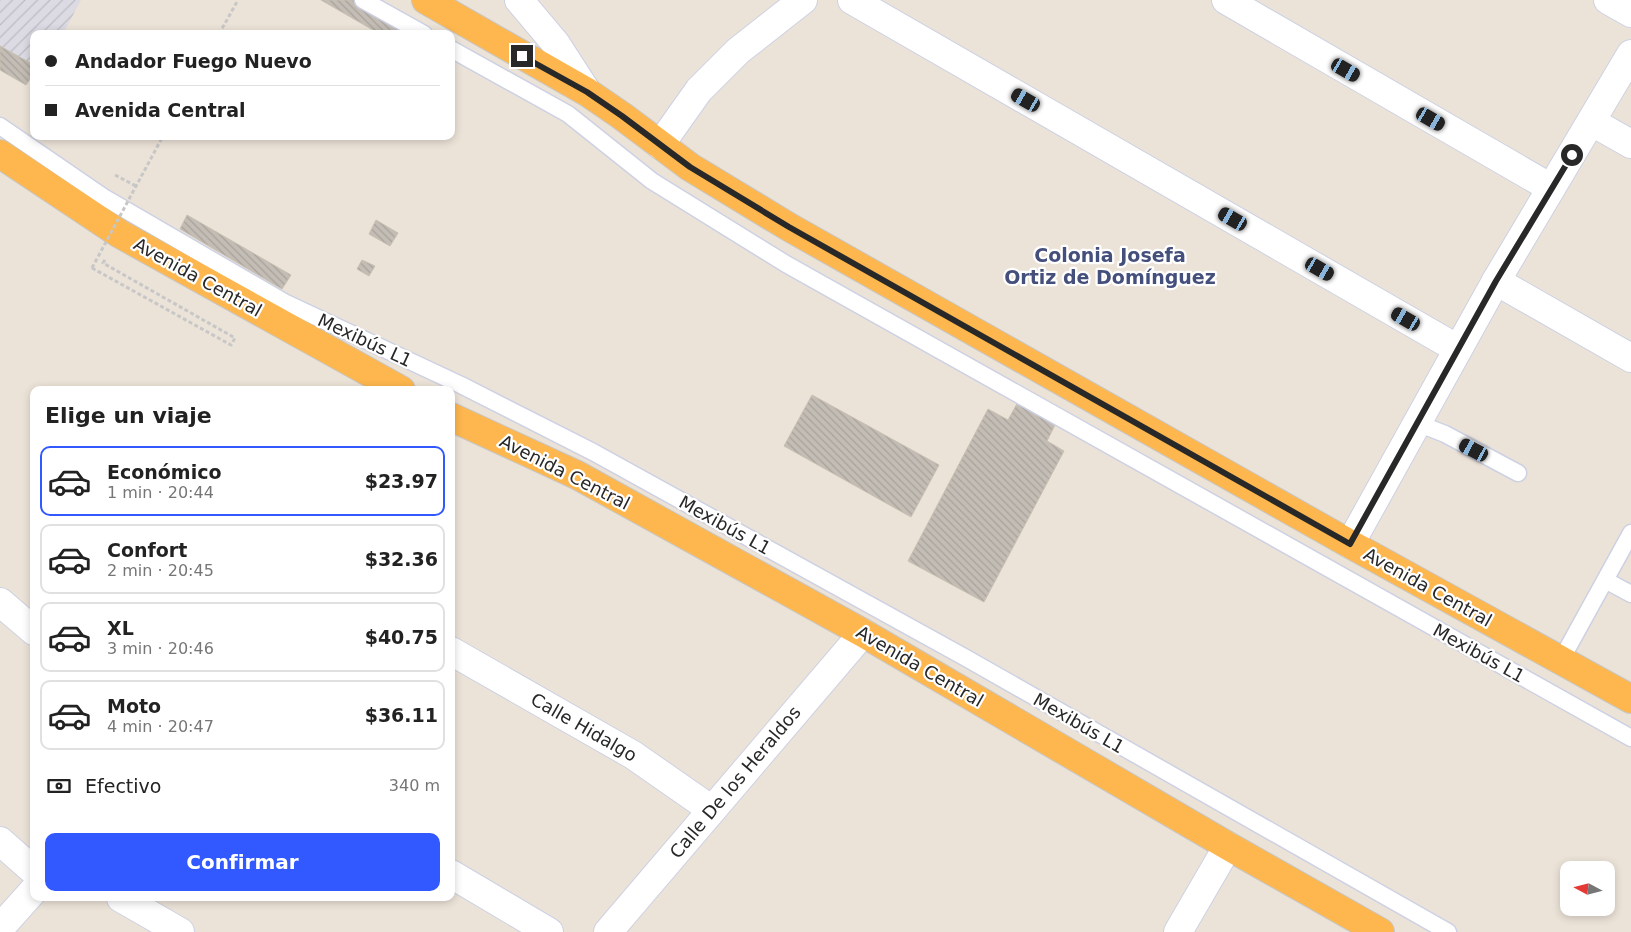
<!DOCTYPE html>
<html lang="es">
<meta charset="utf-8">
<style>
:root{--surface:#fff;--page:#f6f6f6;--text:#222;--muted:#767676;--line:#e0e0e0;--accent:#3259ff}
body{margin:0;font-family:"DejaVu Sans",sans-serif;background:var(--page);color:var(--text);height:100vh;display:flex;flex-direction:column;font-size:19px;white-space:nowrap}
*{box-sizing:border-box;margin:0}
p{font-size:16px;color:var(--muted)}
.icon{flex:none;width:28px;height:28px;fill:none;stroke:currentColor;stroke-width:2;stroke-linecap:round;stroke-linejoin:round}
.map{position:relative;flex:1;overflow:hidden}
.drawer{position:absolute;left:30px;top:386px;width:425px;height:515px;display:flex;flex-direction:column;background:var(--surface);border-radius:10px;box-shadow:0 2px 8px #0003}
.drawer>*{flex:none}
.hud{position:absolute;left:30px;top:30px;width:425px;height:110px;border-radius:10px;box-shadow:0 2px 8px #0003;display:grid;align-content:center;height:110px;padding:0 15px;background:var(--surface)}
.needle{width:32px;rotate:277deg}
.controls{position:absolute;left:1560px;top:861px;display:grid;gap:10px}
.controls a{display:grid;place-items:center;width:55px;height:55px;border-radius:10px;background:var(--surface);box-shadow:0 2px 8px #0003;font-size:25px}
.end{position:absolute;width:22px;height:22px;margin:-11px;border:6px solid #282828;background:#fff;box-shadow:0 0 0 2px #fff}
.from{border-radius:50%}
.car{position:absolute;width:15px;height:30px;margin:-15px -8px;border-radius:6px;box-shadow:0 0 4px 1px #0007;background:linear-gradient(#222 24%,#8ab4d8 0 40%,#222 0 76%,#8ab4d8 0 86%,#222 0)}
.hud b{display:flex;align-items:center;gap:18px;height:48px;font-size:19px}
.hud b+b{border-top:1px solid var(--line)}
.hud i{width:12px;height:12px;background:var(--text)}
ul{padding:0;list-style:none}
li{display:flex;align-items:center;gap:15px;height:70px;margin:0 10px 8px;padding:0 5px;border:2px solid var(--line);border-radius:10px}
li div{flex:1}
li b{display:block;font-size:19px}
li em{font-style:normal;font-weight:800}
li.active{border-color:var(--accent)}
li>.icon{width:45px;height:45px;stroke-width:1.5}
h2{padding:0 15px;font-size:22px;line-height:60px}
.pay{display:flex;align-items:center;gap:12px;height:55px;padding:0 15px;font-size:19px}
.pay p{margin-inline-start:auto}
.cta{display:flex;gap:10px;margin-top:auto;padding:10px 15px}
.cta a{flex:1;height:58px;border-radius:10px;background:var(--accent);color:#fff;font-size:20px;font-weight:800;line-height:58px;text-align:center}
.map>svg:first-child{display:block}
</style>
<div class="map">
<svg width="1631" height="932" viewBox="0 0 1631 932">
<defs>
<pattern id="industrial-furrows" width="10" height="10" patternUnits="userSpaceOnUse" patternTransform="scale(1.25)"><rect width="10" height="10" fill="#dcdae3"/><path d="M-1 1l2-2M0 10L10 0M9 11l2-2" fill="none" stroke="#bdbbc3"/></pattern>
<pattern id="building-back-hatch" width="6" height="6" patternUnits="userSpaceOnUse" patternTransform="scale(1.25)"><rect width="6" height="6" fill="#c3bdb5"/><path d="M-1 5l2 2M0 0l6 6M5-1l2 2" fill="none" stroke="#a8a29c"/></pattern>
</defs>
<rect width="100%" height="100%" fill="#ece3d8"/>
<path fill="url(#industrial-furrows)" d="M0,0H81L63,34H34V65L0,46Z"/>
<path fill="url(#building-back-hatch)" stroke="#c7c0b2" d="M321,0H356L416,34H380Z
M0,46L34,65V73L26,85L0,70Z
M187,215L291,275L282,289L180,229Z
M376,220L398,233L390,246L369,234Z
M362,260L375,266L369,276L357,269Z
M812,395L939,465L911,517L784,446Z
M1018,402L1056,423L1047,441L1064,451L984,602L908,561L988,409L1008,420Z"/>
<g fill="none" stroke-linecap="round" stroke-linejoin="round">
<defs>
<path id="service" d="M363,0L424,34
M451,49L568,114L652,181L786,264L1631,738
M0,126L105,198L284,302L461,385L593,452L966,658L1448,932
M1417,423L1445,434L1518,473
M1605,580L1631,594
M1561,660L1631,533"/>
<path id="minor" d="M519,0L556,44L587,92
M852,0L1458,349
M1226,0L1551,188
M1608,0L1631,13
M1592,122L1631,144
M660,145L699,90L738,51L803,0
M1496,281L1631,358
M0,602L34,631
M451,651L633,755L712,810
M0,841L34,871
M451,874L549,932
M121,898L180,932
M0,928L34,890
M1178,932L1228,846"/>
<path id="tertiary" d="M1350,544L1496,281L1631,54
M608,932L863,633"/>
<path id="trunk" d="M426,0L587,92L622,116L690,167L789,227L1350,544L1631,699
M0,154L120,234L401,390
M451,417L577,475L863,633L1228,846L1380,932"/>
</defs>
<use href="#service" stroke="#cdd1e3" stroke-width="19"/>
<use href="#minor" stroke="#cdd1e3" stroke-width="30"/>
<use href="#tertiary" stroke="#cdd1e3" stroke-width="30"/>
<use href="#trunk" stroke="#c7c7c7" stroke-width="30"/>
<path stroke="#c7c7c7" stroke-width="3" stroke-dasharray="4 2.5" stroke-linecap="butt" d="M219,34L238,0
M115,175L136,186
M92,268L231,345L235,338L103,263L106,258"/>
<use href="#service" stroke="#fff" stroke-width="16"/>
<use href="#minor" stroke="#fff" stroke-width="28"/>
<use href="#tertiary" stroke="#fff" stroke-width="28"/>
<use href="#trunk" stroke="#feb74e" stroke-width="28"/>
<path stroke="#c7c7c7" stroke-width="3" stroke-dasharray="4 2.5" stroke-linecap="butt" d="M92,268L163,136"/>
</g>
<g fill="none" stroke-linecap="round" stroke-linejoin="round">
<path stroke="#282828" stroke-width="6" d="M522,56L587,92L622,116L690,167L789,227L1350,544L1496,281L1572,155"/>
</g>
<g text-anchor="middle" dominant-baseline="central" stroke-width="4.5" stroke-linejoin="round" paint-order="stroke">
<g font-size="18" fill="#282828" stroke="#fff">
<text transform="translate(198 277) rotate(29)">Avenida Central</text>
<text transform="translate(365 340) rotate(25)">Mexibús L1</text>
<text transform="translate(565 472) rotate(27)">Avenida Central</text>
<text transform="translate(725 525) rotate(29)">Mexibús L1</text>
<text transform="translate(1428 587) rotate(29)">Avenida Central</text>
<text transform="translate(1479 653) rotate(29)">Mexibús L1</text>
<text transform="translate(920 666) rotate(30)">Avenida Central</text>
<text transform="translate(1079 723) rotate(30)">Mexibús L1</text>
<text transform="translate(584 727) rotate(30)">Calle Hidalgo</text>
<text transform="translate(735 782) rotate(-50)">Calle De los Heraldos</text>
</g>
<g font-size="19" font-weight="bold" fill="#454f7c" stroke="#fff">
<text x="1110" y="255">Colonia Josefa<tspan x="1110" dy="22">Ortiz de Domínguez</tspan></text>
</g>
</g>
</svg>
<div class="controls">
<a><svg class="needle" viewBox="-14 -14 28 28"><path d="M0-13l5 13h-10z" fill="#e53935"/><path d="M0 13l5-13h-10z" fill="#767676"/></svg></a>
</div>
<i class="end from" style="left:1572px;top:155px"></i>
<i class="end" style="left:522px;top:56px"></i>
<i class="car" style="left:1346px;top:70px;rotate:120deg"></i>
<i class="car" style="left:1026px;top:100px;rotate:300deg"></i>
<i class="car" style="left:1431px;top:119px;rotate:120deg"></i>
<i class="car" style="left:1233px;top:219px;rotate:300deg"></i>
<i class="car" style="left:1320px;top:269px;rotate:120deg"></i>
<i class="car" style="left:1406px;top:319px;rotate:300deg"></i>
<i class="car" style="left:1474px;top:450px;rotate:298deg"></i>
<div class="hud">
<b><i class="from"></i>Andador Fuego Nuevo</b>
<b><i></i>Avenida Central</b>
</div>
<section class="drawer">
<h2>Elige un viaje</h2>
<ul>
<li class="active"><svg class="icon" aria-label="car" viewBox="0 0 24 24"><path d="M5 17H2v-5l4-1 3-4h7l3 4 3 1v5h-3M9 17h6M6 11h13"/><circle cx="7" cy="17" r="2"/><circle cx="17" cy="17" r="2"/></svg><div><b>Económico</b><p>1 min · 20:44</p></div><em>$23.97</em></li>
<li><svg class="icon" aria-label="car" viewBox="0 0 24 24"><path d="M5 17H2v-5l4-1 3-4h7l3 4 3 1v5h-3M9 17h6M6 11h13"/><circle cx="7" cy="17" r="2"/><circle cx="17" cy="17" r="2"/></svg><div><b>Confort</b><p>2 min · 20:45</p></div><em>$32.36</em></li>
<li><svg class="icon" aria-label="car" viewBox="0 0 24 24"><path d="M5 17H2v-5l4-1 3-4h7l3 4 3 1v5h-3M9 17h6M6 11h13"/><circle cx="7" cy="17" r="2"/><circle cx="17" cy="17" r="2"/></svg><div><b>XL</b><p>3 min · 20:46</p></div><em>$40.75</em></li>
<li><svg class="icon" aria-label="car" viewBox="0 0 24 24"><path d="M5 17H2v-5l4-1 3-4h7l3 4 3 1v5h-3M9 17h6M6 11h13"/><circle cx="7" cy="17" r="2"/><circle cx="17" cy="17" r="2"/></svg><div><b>Moto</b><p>4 min · 20:47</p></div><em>$36.11</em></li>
</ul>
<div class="pay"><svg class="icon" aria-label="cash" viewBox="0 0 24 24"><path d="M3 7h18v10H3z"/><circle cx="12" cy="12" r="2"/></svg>Efectivo<p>340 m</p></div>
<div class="cta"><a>Confirmar</a></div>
</section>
</div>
